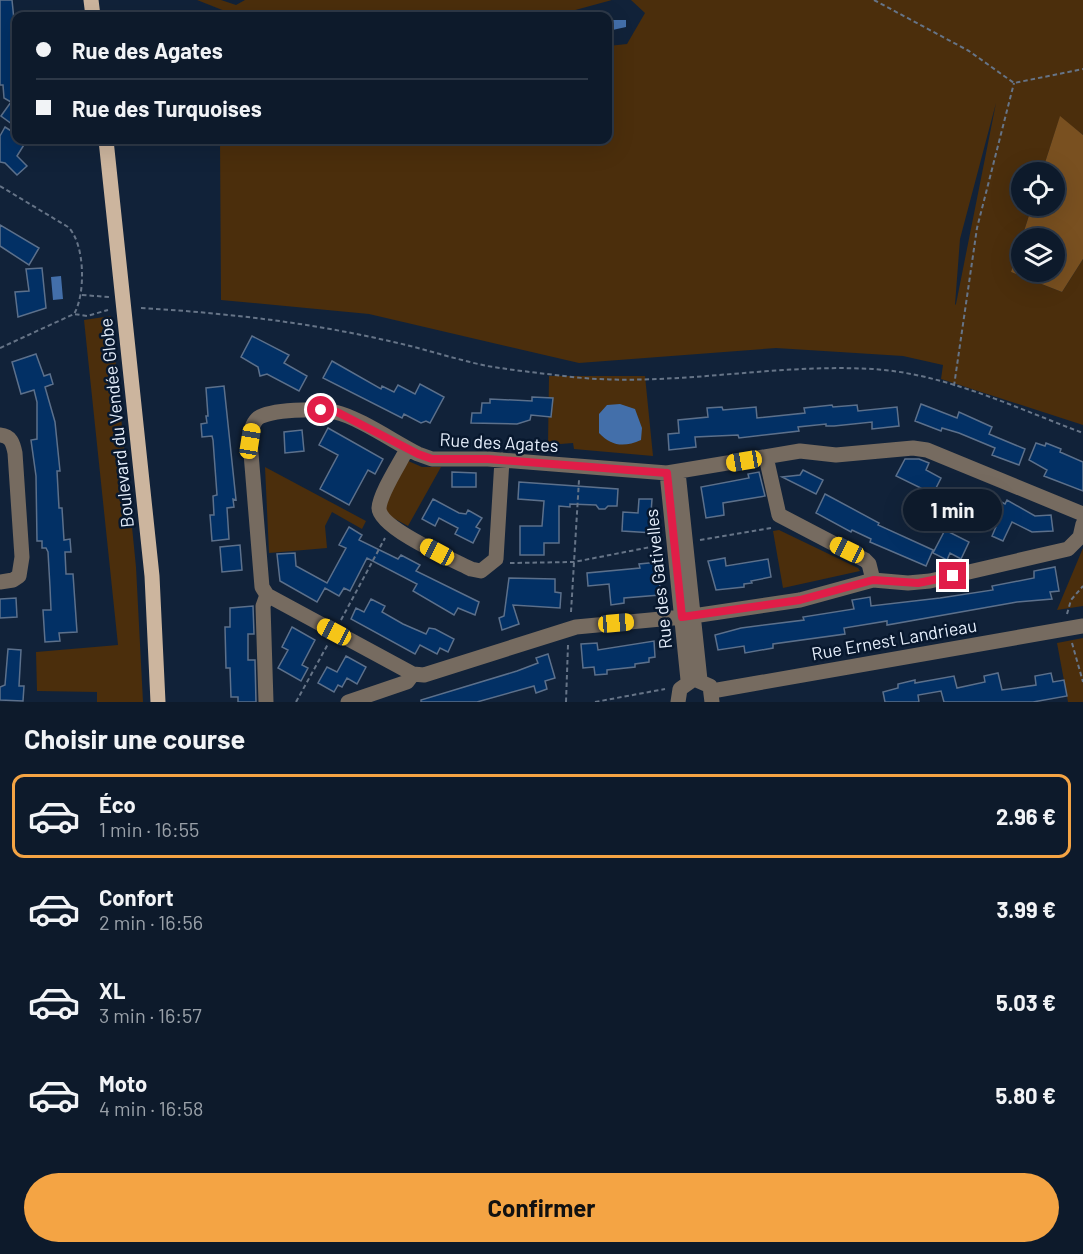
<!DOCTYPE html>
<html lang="fr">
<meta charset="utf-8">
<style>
:root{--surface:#0d1a2b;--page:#1b2737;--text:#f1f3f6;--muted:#9aa1a9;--line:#2d3847;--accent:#f4a444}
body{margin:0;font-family:Barlow,sans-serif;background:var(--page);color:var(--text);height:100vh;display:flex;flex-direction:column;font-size:22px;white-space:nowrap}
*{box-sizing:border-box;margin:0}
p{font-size:20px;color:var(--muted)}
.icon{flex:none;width:33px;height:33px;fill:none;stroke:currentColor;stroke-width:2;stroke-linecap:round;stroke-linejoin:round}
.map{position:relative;height:702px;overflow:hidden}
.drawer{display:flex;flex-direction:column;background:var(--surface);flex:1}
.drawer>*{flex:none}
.hud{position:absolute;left:12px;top:12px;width:600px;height:132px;border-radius:12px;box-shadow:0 6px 24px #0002,0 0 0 2px var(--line);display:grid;align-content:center;height:132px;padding:0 24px;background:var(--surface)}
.tools{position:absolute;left:1011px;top:162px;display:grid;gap:12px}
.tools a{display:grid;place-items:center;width:54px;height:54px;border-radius:50%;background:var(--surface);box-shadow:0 6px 24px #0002,0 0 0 2px var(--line);font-size:30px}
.end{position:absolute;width:27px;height:27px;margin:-14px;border:8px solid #e11d48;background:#fff;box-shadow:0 0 0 3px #fff}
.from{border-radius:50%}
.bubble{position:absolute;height:42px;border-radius:21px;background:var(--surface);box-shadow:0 6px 24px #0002,0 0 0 2px var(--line);font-size:20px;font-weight:700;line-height:42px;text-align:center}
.car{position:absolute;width:18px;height:36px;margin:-18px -9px;border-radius:8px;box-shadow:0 0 4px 2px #0007;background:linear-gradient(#f5c518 24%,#345 0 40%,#f5c518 0 76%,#345 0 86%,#f5c518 0)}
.hud b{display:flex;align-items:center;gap:21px;height:57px;font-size:22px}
.hud b+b{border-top:2px solid var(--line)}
.hud i{width:15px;height:15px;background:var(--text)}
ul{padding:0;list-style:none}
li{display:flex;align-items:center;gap:18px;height:84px;margin:0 12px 9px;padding:0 12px;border:3px solid transparent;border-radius:12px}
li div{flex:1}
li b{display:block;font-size:22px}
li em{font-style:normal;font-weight:700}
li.current{border-color:var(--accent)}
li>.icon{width:54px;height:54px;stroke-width:1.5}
h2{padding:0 24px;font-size:27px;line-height:72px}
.action{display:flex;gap:12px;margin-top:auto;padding:12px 24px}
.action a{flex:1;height:69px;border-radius:36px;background:var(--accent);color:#111;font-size:24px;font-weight:700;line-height:69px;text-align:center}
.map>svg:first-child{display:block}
</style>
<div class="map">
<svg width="1083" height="702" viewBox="0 0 1083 702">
<rect width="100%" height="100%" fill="#112239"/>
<path fill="#4b2e0c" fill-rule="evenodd" d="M197,0H221L236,5L245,0H612L568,12L572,16H209V10L230,13Z
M631,0H1083V135L1060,117L1042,172H1022V206H1032L1011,272L1062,292L1083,259V425L941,379L943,365L903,356L776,348L579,363L369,314L221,300L220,140H608V46L627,44L645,13ZM996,103L956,304L955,305L960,239Z
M111,316L136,567L143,702H97V692L37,691L36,652L118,645L84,320Z
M549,376H645L653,456L574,449L573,443L548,445Z
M406,460L422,467H441L408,526L386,514L384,501Z
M265,467L366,521L362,529L332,512L325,526L327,548L269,553Z
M779,530L858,568L860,571L783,588L773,531Z
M1083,548V606L1057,610Z
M1083,638V702H1068L1057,643Z"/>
<path fill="#795020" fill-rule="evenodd" d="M1060,116L1083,135V259L1062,292L1011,272L1032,206H1054V172H1042ZM1022,238H1054V272H1022Z"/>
<path fill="#436faa" d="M600,12L609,13L611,20H626V27L608,31V16H599Z
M61,276L63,299L53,300L51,277Z
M620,404L635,409L642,428L641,440C625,447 612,447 599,433V414L607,405Z"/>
<path fill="#023065" stroke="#5c708b" stroke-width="1.5" d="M0,0H12L16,40V127L1,116L11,102L4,98L3,85H0Z
M5,127L16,134V140H27L17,156L27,166L17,175L5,163L0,162V136Z
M0,225L39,248L29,265L0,246Z
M42,268L46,308L18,317L15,292L29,291L26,269Z
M252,336L289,355L284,363L307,376L299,391L267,374L260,376L258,367L241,357Z
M36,354L44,376L50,374L53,384L45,387L55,422L60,471H57L59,508H62L64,540L70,539L71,552H65L66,574H73L77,632L59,633L60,641L45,642L43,610H51L50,587L48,552L46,548H42V541H37L36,476L31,440L37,439V402L34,390L21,394L12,362Z
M332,361L381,389L382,386L394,392L398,385L415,394L420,384L444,397L430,423L426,421L421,423L404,414L402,418L323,378Z
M224,386L236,500L233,499L234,507L227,508L229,539L212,541L210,515H214L213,496L217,495L213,440L212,436L202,437L201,424L207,423L206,416H208L206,388Z
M532,397L553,398L551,417L531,415L530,420L517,424L471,423L472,413H481L482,403H490V399L532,401Z
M921,404L957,418L959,412L992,427L989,434L1025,449L1019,465L992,455L995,448L959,433L942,428L941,431L915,421Z
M832,405L833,407L857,405L858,411L897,407L899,426L872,429V422L834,426H826V424L798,427L799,431L739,438L738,435L695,437L696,447L669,450L668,434L679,433L678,420L708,417L707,408L722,407L723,410L756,407L757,418L805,413L804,408Z
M328,428L383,459L375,474L368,470L349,505L320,489L338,455L319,445Z
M302,430L304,451L285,453L284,432Z
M1036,443L1045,446L1046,443L1061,449L1060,452L1083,462V491L1044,476L1047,470L1029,460Z
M905,459H919L929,463L926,470L941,478L933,494L896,476Z
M803,470L823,480L816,494L782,477L800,475Z
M452,472L476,473V487H452Z
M759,472L765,496L723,503L724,515L706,518L701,487L749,478L748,474Z
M519,482L618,489L617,506H608L605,509H599L596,505L570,504V507L559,506V543H544V555H520V526H542L544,501L518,499Z
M825,494L879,523L878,525L933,550L926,566L870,542L871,539L852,530L851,532L816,513Z
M990,496L1005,504L1007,500L1035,516L1051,515L1053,531L1032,532L1012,522L1003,541L992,536L998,522L982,514Z
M433,499L459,513L466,514L468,510L482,518L476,527L480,529L473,543L455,534L458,528L439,518L435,526L422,519Z
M639,499H652L651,513H655L654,533L622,531L623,512L638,513Z
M349,527L362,535L359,540L398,559L401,555L420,565L416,571L479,602L475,615L458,608L454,615L413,591L417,584L367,558L350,591L344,588L339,596L325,588L317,602L280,581L277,554L295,553L296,566L327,583L346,548L339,545Z
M945,530L969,542L961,559L950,553L947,560L933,553Z
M240,545L242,570L222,572L220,547Z
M725,558L726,566L768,559L771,577L751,581L752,583L744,584V587L716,590L708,561Z
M659,562L660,595L624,598V603L611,605L609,584L588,586L587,573L640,568L639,564Z
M1055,567L1059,591L1050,592L1052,599L1017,602L887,625V621L844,628L845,634L773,644V648L745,653L744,646L718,650L715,635L741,628L804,620L803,617L854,609L852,600L870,597L871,606L940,598L993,590L992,586L1034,578V571Z
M509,578L555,579V592L561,593L560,608L513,605L519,624L502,630L499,618L504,616Z
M16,598L17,617L0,618V599Z
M371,599L385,606L382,612L403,624L426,634L429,628L435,629L454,639L448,652L440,648L437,654L420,645L415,654L351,619L356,608L364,612Z
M253,606L254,634H248V660H255L256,702H238V697H231L230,668H226L225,627H230V608Z
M292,627L315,640L302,665L308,668L301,681L278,668L288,650L282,647Z
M654,641L655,657L649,658V662L635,664V667L607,670V674L595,675L594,667L583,668L581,644L597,643L598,650Z
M8,649L21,650L19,686H24L23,701L0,700V687L5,685Z
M548,654L555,678L545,681L547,689L536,693L534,686L477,702H421V700L517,671L538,663L536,658Z
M346,656L366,667L357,684L347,678L342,687L338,685L334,692L318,683L327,667L337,672Z
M998,673L1002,690L1036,685L1035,676L1051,673L1053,682L1064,680L1067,696L1033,702H944L941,691L918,695L919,702H885L883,692L898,688V684L915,680V683L954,676L957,688L985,682L984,676Z"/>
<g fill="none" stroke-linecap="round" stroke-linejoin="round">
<path stroke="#667487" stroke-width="2" stroke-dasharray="4.5 3" stroke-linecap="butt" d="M874,0L969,51L1014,83L1083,69
M0,186L68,227C85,243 86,294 74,314
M82,295L109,297
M141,308C225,313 307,322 389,341C422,348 454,359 487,366C512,370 538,373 564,376C666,389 769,363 872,369C944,373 1016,408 1083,433
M0,348L74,314L87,316L108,310
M954,386L977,228L1014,83
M700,540L771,528
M510,563L574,562L661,545
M571,612L579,480
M1067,614L1071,600L1083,586
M341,620L385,538
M1072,643L1083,682
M296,702L328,644
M566,702L568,645
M595,702L665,689"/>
<path stroke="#766b60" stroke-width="15" d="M0,435C11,436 13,443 15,453L22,557L19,576L13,580L0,582
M407,449C400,463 380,493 379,508C379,528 453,560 471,569L481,571L496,559L502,460
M766,457L779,515L865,560L869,564L873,580
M678,472L700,680
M667,473L688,680
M1083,514L927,450L913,448L836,455L800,451L667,473L488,459H432L418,454C396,443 358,417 335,412C321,408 267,409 257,419C251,425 251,433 250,441L262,587L267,595L413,674L424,675L576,627L693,616L800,600L873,580L908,583L930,581L1068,549L1080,537L1083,524
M712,691L1083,626
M266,702L263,606L267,595
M348,702L407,682L413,674
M678,702L680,689L694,679L710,686L712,702"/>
<path stroke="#ccb59e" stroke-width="15" d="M91,0L93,16
M106,140L152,576L158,702"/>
</g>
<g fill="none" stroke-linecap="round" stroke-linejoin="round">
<path stroke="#e11d48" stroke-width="8" d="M321,410L337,412L418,454L432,459H488L667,473L682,617L800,600L873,580L918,583L953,576"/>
</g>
<g text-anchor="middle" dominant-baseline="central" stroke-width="5" stroke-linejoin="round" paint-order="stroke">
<g font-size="18" fill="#e6effc" stroke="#08182e">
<text transform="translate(116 423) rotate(-96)">Boulevard du Vendée Globe</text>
<text transform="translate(499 442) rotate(3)">Rue des Agates</text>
<text transform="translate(658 579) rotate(-96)">Rue des Gativelles</text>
<text transform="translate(894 639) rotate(-10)">Rue Ernest Landrieau</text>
</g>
</g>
</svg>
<div class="tools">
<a><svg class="icon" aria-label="locate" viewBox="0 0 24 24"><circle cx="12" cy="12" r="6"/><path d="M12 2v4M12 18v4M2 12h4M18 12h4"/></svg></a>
<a><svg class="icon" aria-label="layers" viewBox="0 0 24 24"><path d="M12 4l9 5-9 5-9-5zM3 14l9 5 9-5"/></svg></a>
</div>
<i class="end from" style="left:321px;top:410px"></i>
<i class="end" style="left:953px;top:576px"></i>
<div class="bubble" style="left:903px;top:489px;width:99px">1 min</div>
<i class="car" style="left:250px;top:441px;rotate:9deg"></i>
<i class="car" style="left:744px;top:461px;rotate:260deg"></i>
<i class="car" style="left:847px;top:550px;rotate:296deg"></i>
<i class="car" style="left:437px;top:552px;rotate:298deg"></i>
<i class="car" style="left:616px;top:623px;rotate:85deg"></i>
<i class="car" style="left:334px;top:632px;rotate:298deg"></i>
<div class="hud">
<b><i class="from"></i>Rue des Agates</b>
<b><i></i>Rue des Turquoises</b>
</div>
</div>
<section class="drawer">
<h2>Choisir une course</h2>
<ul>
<li class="current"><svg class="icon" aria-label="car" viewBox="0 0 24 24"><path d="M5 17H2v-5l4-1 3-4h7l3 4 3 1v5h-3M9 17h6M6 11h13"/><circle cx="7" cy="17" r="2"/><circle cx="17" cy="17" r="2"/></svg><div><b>Éco</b><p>1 min · 16:55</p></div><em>2.96 €</em></li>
<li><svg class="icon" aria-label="car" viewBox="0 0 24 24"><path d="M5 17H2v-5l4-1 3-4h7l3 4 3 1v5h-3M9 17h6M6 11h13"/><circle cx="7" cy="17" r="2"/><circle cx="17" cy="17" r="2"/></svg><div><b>Confort</b><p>2 min · 16:56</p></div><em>3.99 €</em></li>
<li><svg class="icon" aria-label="car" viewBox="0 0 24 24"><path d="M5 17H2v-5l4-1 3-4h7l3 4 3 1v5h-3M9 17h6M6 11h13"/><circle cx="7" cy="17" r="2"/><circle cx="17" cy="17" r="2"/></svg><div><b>XL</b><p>3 min · 16:57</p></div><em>5.03 €</em></li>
<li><svg class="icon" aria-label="car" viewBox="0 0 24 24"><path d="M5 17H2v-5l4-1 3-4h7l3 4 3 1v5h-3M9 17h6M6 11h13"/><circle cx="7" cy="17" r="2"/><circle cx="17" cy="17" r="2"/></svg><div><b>Moto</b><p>4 min · 16:58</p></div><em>5.80 €</em></li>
</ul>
<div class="action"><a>Confirmer</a></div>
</section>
